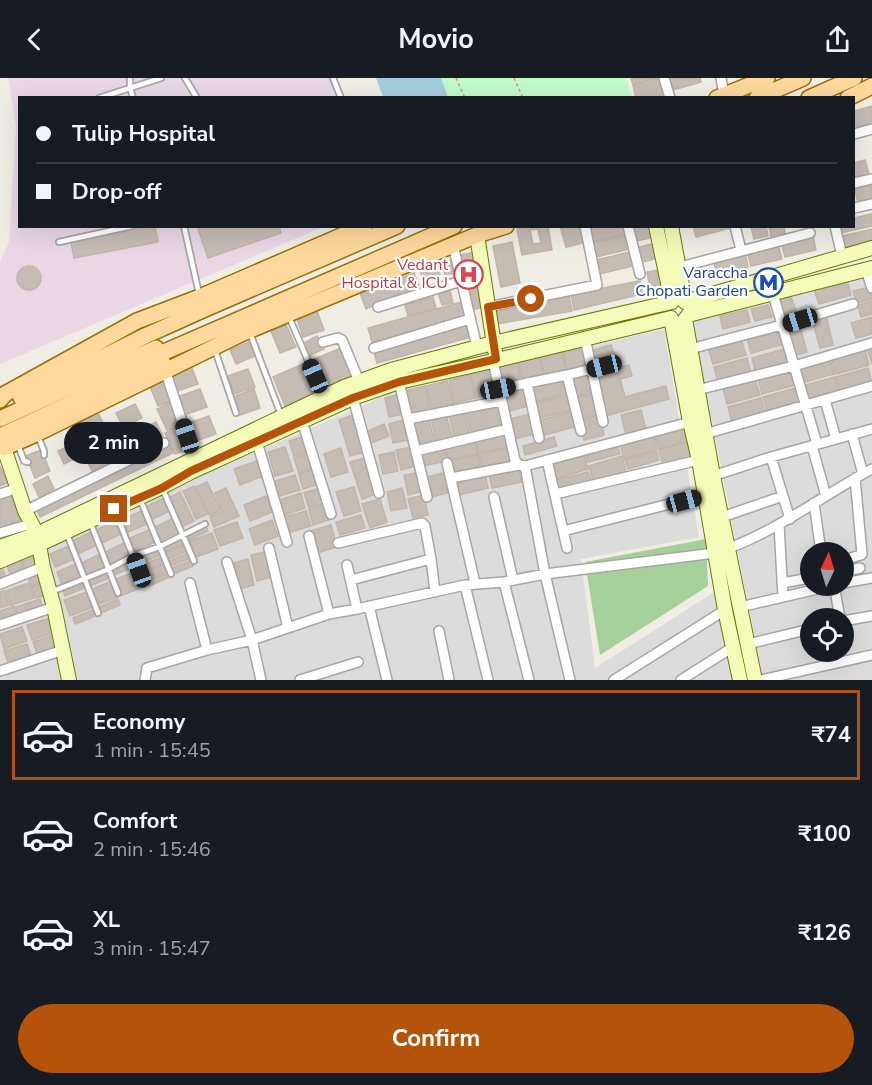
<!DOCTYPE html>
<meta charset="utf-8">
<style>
:root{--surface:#171b24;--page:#20242c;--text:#f1f3f6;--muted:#9ea1a6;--line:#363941;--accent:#b45309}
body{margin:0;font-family:"Nunito Sans",sans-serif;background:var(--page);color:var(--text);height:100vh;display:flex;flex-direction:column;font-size:22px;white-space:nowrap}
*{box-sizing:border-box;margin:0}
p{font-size:20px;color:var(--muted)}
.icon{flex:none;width:33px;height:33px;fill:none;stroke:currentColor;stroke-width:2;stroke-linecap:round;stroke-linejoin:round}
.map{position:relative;height:602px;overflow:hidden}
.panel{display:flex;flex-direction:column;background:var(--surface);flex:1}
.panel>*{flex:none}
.hud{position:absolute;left:18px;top:18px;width:837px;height:132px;border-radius:0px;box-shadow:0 6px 24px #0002;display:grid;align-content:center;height:132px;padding:0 18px;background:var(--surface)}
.needle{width:39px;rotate:4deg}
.tools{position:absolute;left:800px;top:464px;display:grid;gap:12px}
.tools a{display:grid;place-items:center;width:54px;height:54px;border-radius:50%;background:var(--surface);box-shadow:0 6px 24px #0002;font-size:30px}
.end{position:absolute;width:27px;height:27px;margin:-14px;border:8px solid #b45309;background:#fff;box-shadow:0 0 0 3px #fff}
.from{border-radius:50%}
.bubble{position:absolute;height:42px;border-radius:21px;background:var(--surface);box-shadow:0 6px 24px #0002;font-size:20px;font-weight:700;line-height:42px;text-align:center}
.car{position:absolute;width:18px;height:36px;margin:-18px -9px;border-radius:8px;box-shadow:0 0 4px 2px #0007;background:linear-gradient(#222 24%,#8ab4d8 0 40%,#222 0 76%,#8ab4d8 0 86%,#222 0)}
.hud b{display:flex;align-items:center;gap:21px;height:57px;font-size:22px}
.hud b+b{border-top:2px solid var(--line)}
.hud i{width:15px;height:15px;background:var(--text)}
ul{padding:10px 0 0;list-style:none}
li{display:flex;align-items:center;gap:18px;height:90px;margin:0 12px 9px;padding:0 6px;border:3px solid transparent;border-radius:0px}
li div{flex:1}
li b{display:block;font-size:22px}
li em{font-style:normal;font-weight:700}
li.active{border-color:var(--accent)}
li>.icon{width:54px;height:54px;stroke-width:1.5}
.action{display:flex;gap:12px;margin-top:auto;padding:12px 18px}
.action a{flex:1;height:69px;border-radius:36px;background:var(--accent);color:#fff;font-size:24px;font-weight:700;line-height:69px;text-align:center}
header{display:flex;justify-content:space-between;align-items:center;height:78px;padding:0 18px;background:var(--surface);font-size:27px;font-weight:700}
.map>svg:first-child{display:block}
</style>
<header><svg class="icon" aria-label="back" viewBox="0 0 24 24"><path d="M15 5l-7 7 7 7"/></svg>Movio<svg class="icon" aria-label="share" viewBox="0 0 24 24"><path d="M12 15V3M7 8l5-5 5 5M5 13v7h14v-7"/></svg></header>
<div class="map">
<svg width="872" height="602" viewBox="0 0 872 602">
<rect width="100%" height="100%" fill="#f0ede5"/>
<path fill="#dddcdc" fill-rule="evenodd" d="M872,193V602H763L692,242ZM810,474H843V507H810ZM810,540H843V573H810Z
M664,251L699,459L581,481L595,590L716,513L733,602H0V486L389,316Z"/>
<path fill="#e9d7e5" d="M8,0H337L343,19L20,20V148L323,149L0,286V184L9,164L16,48Z"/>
<path fill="#a6d099" d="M706,461L708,508L600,577L585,484Z"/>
<path fill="#c1fac9" d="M439,0H625L632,19H448Z"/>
<path fill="#a4cede" d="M376,0H441L448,19H383Z"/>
<path fill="#c5bcb4" stroke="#c2b4a7" stroke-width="1.5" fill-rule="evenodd" d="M631,0H656L633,7Z
M656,0H661L665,16L653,20H636L633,7Z
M669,0H700L701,4L673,12Z
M872,28V45L854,50V33Z
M865,82L869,96L854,99V85Z
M872,105V121L858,124L854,109Z
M871,136L872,148L840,155L838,148H854V140Z
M149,148H155L158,164L74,180L71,164Z
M197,148H279L281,155L208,180Z
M527,148H548L552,172L522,177L517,151ZM538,151L541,165L533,166L530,152Z
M560,148H579L583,165L566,169Z
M593,148H624L625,156L591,164L588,150Z
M632,148H652L655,159L636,163Z
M693,148H729L730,150L696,159Z
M751,148H766L768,158L754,161Z
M769,148H784L785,155L771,158Z
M872,151V163L844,170L842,158Z
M627,157L630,171L596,179L593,165Z
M813,157L816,172L785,179L781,164Z
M512,164L520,205L501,209L493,168Z
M656,165L659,180L642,184L639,169Z
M778,166L782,181L751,188L747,173Z
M475,174L485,229L470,232L460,177Z
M630,174L633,188L599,196L596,182Z
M745,174L748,189L717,196L713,181Z
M452,182L456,195L445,197L441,185Z
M438,188L440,197L423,202L420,193Z
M17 200a12 12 0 1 1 24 0a12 12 0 1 1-24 0Z
M664,191L667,206L650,209L647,194Z
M414,195L419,208L366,231L360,215Z
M847,202L851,217L819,226L814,211Z
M640,203L642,216L574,232L571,216Z
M870,209L872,221L857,225L853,213Z
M450,212L453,225L442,227L438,215Z
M790,215L796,233L785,237L779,219Z
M569,217L572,233L497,246L495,231Z
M433,219L436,230L408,238L405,227Z
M872,223V236L861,239L858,227Z
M462,224L466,238L372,264L368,250Z
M768,227L772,239L755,243L751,231Z
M747,232L750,244L723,251L720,238Z
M317,233L324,252L303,259L297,241Z
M826,237L833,267L820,270L812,241Z
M872,239V256L856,260L851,245Z
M468,245L471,259L377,285L373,271Z
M799,245L807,274L793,278L786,248Z
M286,247L296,269L280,275L271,253Z
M780,251L784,266L751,275L747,260Z
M317,258L324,271L308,278L302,266Z
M741,261L746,277L713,286L708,270Z
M251,263L257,277L236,286L230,272Z
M583,265L588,287L567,292L562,270Z
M611,267L615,279L594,285L590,273Z
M872,269V286L867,271Z
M341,270L353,299L323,312L310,283Z
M561,270L566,293L545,298L540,275Z
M785,271L789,286L756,296L752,280Z
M865,272L869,287L836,296L832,281Z
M538,275L544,298L523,303L517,280Z
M516,280L521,303L500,308L495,285Z
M747,280L751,295L718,304L714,289Z
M830,280L834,296L801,305L797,289Z
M303,286L316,315L285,328L273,299Z
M191,287L198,306L177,313L171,295Z
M629,287L632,298L620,301L625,319L666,308L669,321L605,338L594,296Z
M868,290L872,305L840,314L836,299Z
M248,291L255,309L234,316L228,298Z
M791,291L795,307L762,316L758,300Z
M492,292L497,315L476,320L471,297Z
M590,294L595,314L574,319L570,299Z
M470,297L475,320L454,325L449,302Z
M835,299L839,315L807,324L802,308Z
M164,300L174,322L158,328L149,306Z
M564,300L568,315L535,324L531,309Z
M755,301L760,317L727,326L723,310Z
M447,303L453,326L432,331L426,308Z
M425,308L430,331L409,336L404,313Z
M525,308L529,328L509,333L505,313Z
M796,310L800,325L767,334L763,319Z
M200,311L207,329L187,336L180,318Z
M254,311L260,330L240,337L233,319Z
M400,316L405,336L389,339L385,320Z
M595,316L599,336L579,340L575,320Z
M569,317L572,332L539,340L535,325Z
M761,320L765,335L732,345L728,329Z
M172,324L182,346L167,352L157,331Z
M498,325L504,350L489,354L483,329Z
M135,326L142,340L123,349L116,335Z
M481,329L487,354L472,358L466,333Z
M641,332L646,352L626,357L621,337Z
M97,333L110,359L90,368L78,343Z
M464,333L470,358L455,362L449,337Z
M574,333L578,348L544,357L540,342Z
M530,336L534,356L514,361L510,341Z
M353,337L365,374L350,378L339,342Z
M446,337L453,362L437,365L431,341Z
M600,337L604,357L584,362L580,342Z
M209,338L216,356L196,363L189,345Z
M428,339L435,364L419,368L413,343Z
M404,342L409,362L393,365L389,346Z
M156,344L163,358L144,367L137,353Z
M384,346L389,358L371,365L366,354Z
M687,347L691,362L659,371L654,356Z
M180,348L190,370L175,376L165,355Z
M505,354L508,369L479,375L476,361Z
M652,356L657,371L624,381L620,365Z
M305,358L310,373L294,378L289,363Z
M554,359L557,368L525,377L523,368Z
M474,361L478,376L448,382L445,368Z
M692,362L696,378L663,387L659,372Z
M123,363L129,375L114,383L108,370Z
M168,365L173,375L40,439L36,430Z
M73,366L79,379L64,386L58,373Z
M617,367L620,376L588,384L586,376Z
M444,368L447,383L422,388L419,374Z
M285,369L293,393L275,398L268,374Z
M412,369L416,388L401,392L396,372Z
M341,370L348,394L331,399L324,376Z
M509,370L512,385L483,391L479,377Z
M41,372L50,393L35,400L26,378Z
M101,373L107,386L92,393L86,380Z
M657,373L659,382L628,391L625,382Z
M394,374L398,393L383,396L379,377Z
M310,375L315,390L299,395L294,380Z
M584,376L588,391L556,401L551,385Z
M478,377L481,391L452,398L449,383Z
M622,378L626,394L593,403L589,388Z
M365,380L376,416L362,421L350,384Z
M257,383L263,398L240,407L234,391Z
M0,388L7,405L0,408Z
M518,389L522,404L492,410L489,396Z
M315,391L319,406L303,411L299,396Z
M420,394L424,413L408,417L404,397Z
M447,394L451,414L431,419L427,399Z
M588,394L591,402L559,411L557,402Z
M485,396L488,410L459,417L456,402Z
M295,397L300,412L276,419L272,404Z
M48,398L54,411L39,419L33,406Z
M207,404L221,432L210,437L196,409Z
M194,408L208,436L196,441L183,413Z
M354,409L361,433L344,438L336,414Z
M226,410L239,438L214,449L210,439L223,433L215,415Z
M320,410L325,425L309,430L304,415Z
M402,410L407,430L391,433L387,414Z
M180,414L194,443L183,448L169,420Z
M301,415L305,430L282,438L277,423Z
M14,416L23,441L0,450V421Z
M424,417L428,437L413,440L408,421Z
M266,418L272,434L250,443L244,427Z
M164,420L170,433L151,442L145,429Z
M380,421L387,444L370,450L362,426Z
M325,427L329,442L313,447L309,432Z
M141,433L147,446L128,454L122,442Z
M306,433L311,448L287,455L282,440Z
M361,437L365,450L340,457L336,444Z
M174,440L180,453L161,462L155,449Z
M272,442L278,458L255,467L249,451Z
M115,443L121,456L102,465L96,452Z
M237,444L243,460L220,468L214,452Z
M331,447L337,469L317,475L310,453Z
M206,448L208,453L189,462L187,456Z
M149,452L155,464L136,473L130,460Z
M91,454L97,467L78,476L72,463Z
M212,455L218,471L196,479L190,463Z
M181,461L183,466L164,474L162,469Z
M124,465L130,478L111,487L105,474Z
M184,467L187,473L168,481L165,475Z
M69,468L74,481L55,489L50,476Z
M156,473L158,478L139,486L137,481Z
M265,474L272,499L257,503L251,477Z
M188,475L190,480L171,488L169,483Z
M100,476L106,489L87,498L81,485Z
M36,477L40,488L26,493L22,481Z
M159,480L162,486L143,494L140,488Z
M248,481L254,507L240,511L234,485Z
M21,482L25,494L11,499L7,487Z
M191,482L193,488L174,496L172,490Z
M131,484L133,489L114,497L112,492Z
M76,486L81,499L62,507L57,494Z
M162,487L165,493L146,501L143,495Z
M2,489L6,500L0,502V490Z
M41,492L45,504L32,508L27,497Z
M137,493L143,509L120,518L114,502Z
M106,494L109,500L90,508L87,502Z
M165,495L168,500L149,508L146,503Z
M112,503L118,519L96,527L90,512Z
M46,504L50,516L36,520L32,509Z
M29,505L34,520L11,527L6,513Z
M82,505L84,510L65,518L63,513Z
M4,513L9,527L0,530V514Z
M87,514L93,529L70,538L64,522Z
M40,521L44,531L19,539L16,529Z
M118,521L120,527L101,535L99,529Z
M14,528L18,539L0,546V533Z
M92,532L95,538L75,546L73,540Z
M50,540L55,554L32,562L27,547Z
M22,549L27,563L4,571L0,556Z
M56,556L61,571L38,578L33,564Z
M27,566L32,581L9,588L4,573Z"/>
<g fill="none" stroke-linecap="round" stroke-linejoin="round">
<defs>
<path id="lane" d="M130,0V9L133,20
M185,0L197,20
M333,0L341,20
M99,20L161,0
M184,148L199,216
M59,164L132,148
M289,239L315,299
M250,255L281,337
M215,272L236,335
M38,358L44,373V377
M18,367L24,383L28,384
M163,412L194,483
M140,421L171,496
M115,433L144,506
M91,446L118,515
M67,456L98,535
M51,514L109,491L133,478L159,469L205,446"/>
<path id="street" d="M664,0L670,20
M721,0L724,17
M854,56L872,51
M854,105L872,101
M854,130L872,126
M628,148L640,196
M735,148L741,172
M835,148L842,178
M453,167L477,269
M680,189L810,155
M866,192L872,210
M773,216L817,366
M378,229L461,203
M488,229L597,207L585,148
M585,260L603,344
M323,264L338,260L342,262L359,303
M374,270L470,241
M690,271L782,247L853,226
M493,283L515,382L519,387L525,388L690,344
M165,292L194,380
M567,297L581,353
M399,304L427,419
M527,305L539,360
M498,311L567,297L616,285
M697,312L794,288L872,265
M353,320L379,415
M825,322L836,361
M408,341L501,323
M302,343L331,436
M705,356L872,308
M852,356L863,396
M257,364L287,464
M812,368L826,418
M416,373L508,351
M771,379L790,441
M547,382L567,470
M447,385L475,505
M525,388L545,496L570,602
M713,398L771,379L872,351
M451,400L519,387
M0,416L18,410
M555,416L699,382
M494,419L513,502
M814,425L821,474
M25,433L164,365
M722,439L783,418
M779,447L783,519
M563,453L705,417
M0,455L31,446
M309,458L329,536
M338,465L422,445L425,448L431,481L435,514
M269,470L288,550
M843,482L861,477L862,476L855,400
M227,484L252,562L261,602
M347,487L357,531
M843,494L860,490
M351,502L431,481
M504,504L529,602
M190,505L207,572
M782,505L810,500
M843,505L872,500
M0,506L43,489
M465,507L488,602
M834,507L840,540
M369,528L387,602
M740,529L835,507
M843,543L872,538
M0,547L54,529
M439,553L449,602
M748,566L810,551
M0,593L63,572
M145,602L147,590L207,572L252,562L329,536L357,531L465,507L504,504L545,496L715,475C772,457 820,419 872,391
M300,602L358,584
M614,602L725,532
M681,602L733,569
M761,602L872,577"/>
<path id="secondary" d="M671,148L685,224L872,170
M477,157L495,273
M688,237L872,190
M685,241L713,398L755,602
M4,370L25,433L37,456L43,489L54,529L69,602
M0,469L37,456L344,309L391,292L493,265L672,224L656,148
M0,483L38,467L162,409L191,394L353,320L399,304L493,283L671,240L690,344L699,382L725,532L740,602"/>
<path id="primary" d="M717,20L767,0
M757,20L803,0
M809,20L854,0
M848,20L872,8
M148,281L454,148
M21,320L145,258L205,231L397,148
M0,322L5,316L137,243L200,219L364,148
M0,341L156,270
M0,358L162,283
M0,359L4,370L36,356L243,255L477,157L506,148"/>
</defs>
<use href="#lane" stroke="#a6a6a6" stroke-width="8"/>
<use href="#street" stroke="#a6a6a6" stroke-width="12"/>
<use href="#secondary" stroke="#667903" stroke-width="16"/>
<use href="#primary" stroke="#9a6f00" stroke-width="18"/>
<path stroke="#fc8069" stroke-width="1.5" stroke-dasharray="3 3" stroke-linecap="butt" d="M456,0L465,20
M514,0L523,20"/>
<use href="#lane" stroke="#fff" stroke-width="4.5"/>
<use href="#street" stroke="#fff" stroke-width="9"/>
<use href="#secondary" stroke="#f4fbb8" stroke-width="14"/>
<use href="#primary" stroke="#fed89c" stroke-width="15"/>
</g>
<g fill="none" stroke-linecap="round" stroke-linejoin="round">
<path stroke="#b45309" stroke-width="8" d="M114,431L162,410L191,393L353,320L399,304L496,281L488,229L531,221"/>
</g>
<defs>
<symbol id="hospital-ring" viewBox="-11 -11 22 22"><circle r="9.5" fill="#fff" stroke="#e0444e" stroke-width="1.5"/><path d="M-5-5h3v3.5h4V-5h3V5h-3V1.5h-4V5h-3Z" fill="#e0444e"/></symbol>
<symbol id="metro-ring" viewBox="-11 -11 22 22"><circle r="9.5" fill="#fff" stroke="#1a4fb4" stroke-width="1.5"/><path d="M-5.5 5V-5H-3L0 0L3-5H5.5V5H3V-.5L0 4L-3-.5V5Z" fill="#1a4fb4"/></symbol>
</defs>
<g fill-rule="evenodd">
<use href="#hospital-ring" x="452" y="180" width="33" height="33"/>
<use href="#metro-ring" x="752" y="188" width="33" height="33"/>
</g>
<g text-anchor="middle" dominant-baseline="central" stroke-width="4.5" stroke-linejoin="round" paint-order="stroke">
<g font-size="16" fill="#be3a42" stroke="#fff" text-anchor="end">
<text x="448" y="187">Vedant<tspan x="448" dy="18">Hospital &amp; ICU</tspan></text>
</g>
<g font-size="16" fill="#164399" stroke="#fff" text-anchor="end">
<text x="748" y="195">Varaccha<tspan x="748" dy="18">Chopati Garden</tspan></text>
</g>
</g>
</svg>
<div class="tools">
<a><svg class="needle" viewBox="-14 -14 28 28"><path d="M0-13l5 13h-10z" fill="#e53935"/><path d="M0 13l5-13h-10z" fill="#9ea1a6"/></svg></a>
<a><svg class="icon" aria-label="locate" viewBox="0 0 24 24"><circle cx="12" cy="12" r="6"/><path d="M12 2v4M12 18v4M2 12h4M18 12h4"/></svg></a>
</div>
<i class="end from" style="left:531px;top:221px"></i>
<i class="end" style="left:114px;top:431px"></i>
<div class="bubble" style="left:64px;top:344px;width:99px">2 min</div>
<i class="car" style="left:800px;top:242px;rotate:253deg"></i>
<i class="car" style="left:604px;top:288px;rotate:256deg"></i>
<i class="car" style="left:315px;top:298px;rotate:336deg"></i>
<i class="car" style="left:498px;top:311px;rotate:79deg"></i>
<i class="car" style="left:187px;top:358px;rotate:342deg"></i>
<i class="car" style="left:684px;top:423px;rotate:75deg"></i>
<i class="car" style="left:139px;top:492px;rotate:340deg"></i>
<div class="hud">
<b><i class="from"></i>Tulip Hospital</b>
<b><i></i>Drop-off</b>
</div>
</div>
<section class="panel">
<ul>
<li class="active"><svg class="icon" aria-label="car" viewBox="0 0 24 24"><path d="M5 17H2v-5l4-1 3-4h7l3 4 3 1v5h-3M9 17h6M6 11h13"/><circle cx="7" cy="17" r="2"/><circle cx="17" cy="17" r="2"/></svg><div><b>Economy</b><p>1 min · 15:45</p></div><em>₹74</em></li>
<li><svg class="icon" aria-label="car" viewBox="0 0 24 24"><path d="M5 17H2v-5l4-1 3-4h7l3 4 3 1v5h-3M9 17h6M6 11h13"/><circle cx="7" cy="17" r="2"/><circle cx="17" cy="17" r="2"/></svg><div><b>Comfort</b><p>2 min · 15:46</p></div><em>₹100</em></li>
<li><svg class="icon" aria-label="car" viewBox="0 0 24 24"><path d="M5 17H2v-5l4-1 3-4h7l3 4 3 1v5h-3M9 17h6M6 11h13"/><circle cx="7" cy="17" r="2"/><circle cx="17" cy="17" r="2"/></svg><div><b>XL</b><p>3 min · 15:47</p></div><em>₹126</em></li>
</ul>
<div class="action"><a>Confirm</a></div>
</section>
